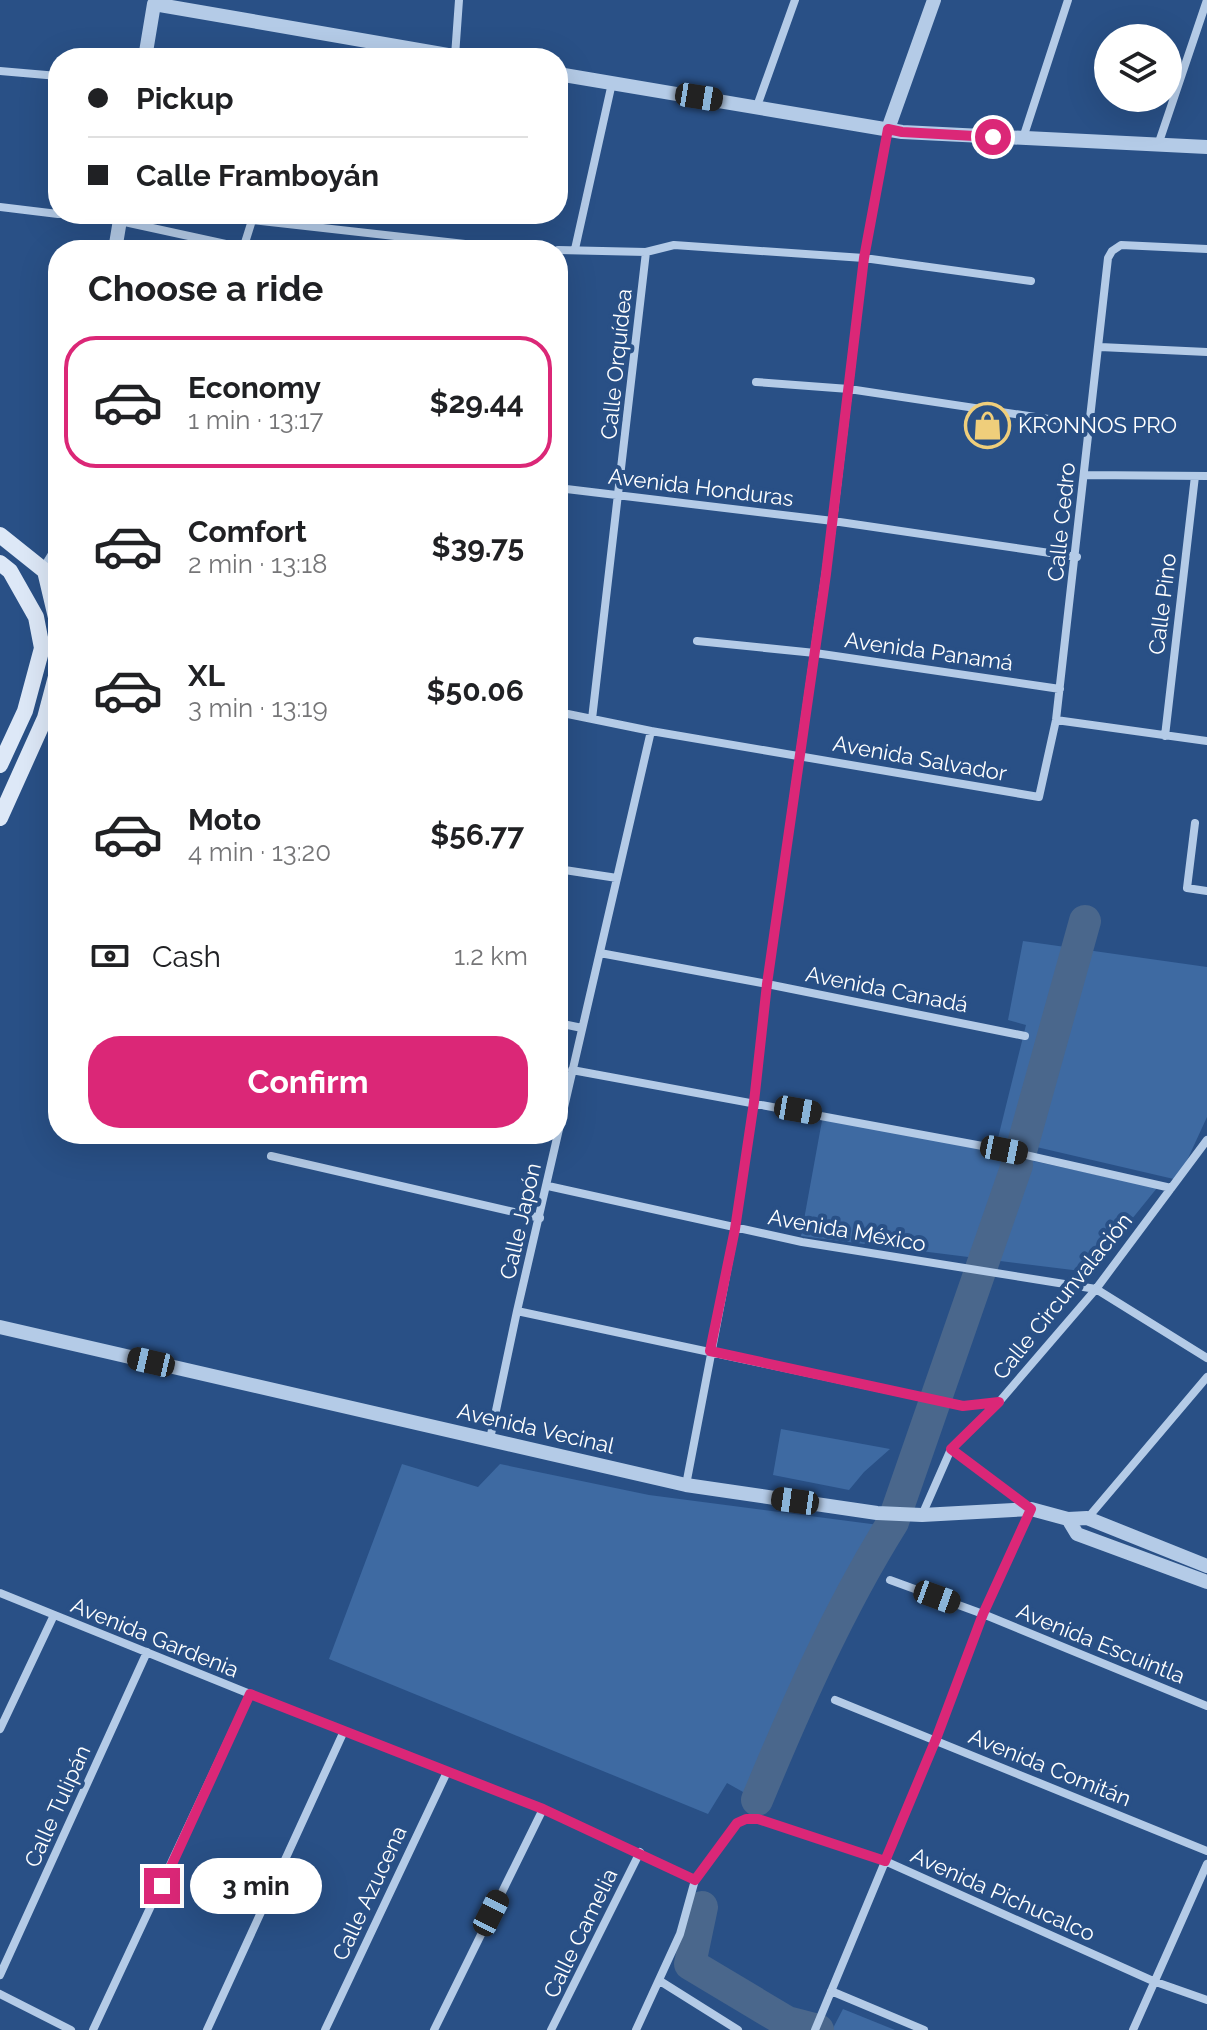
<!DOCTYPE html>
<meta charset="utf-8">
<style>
:root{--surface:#fff;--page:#f2f2f2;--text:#202124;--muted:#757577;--line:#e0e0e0;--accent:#db2777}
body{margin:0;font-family:Raleway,sans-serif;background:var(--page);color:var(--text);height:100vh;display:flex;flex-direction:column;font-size:30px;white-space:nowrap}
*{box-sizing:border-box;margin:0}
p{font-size:26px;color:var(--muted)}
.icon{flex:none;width:44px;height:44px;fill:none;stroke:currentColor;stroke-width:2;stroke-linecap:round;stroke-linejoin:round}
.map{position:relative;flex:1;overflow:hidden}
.panel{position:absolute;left:48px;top:240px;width:520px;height:904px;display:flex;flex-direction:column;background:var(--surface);border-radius:32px;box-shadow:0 8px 32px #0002}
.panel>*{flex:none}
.guide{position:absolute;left:48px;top:48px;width:520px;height:176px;border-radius:32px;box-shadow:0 8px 32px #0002;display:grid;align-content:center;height:176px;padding:0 40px;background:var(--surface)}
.tools{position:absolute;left:1094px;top:24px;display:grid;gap:16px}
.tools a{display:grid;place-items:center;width:88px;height:88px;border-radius:50%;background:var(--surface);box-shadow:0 8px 32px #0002;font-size:40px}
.end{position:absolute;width:36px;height:36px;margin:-18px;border:10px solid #db2777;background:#fff;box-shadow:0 0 0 4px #fff}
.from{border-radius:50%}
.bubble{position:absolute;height:56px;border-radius:28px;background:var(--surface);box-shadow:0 8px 32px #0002;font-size:26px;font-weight:700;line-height:56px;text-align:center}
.car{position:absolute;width:24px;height:48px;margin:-24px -12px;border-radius:10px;box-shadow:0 0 6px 2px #0007;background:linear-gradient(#222 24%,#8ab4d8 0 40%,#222 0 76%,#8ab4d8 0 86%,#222 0)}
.guide b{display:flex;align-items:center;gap:28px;height:76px;font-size:30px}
.guide b+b{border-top:2px solid var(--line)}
.guide i{width:20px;height:20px;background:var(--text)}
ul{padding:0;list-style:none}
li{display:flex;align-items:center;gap:24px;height:132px;margin:0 16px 12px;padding:0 24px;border:4px solid transparent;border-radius:32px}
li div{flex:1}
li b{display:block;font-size:30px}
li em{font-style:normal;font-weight:700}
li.selected{border-color:var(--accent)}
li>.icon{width:72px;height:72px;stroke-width:1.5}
h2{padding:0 40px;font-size:36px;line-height:96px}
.pay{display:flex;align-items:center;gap:20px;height:88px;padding:0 40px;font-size:30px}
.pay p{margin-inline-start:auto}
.cta{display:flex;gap:16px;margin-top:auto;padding:16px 40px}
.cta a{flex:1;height:92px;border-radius:32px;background:var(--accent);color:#fff;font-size:32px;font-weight:700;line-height:92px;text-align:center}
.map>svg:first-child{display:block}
</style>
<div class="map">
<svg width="1207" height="2030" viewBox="0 0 1207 2030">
<rect width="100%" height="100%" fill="#295086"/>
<path fill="#3e6aa2" d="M1023,941L1207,967V1117L1178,1180L998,1138L1026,1025L1008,1020Z
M823,1115L1157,1188L1089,1272L801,1236Z
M781,1429L890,1449L864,1472L849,1490L773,1475Z
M402,1464L478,1487L500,1464L649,1495L879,1525L752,1797L727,1783L708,1814L329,1659Z
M843,2009L895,2030H832Z"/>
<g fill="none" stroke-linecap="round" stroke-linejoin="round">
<path stroke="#4a678c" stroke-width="32" d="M1021,1151L1085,921
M757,1800C797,1704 838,1610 893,1522L1017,1165
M702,1907L690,1964L787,2022L818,2030"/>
<path stroke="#b4cbe7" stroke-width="8" d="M455,56L459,0
M0,71L58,76
M757,106L795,0
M1023,138L1068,0
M1158,145L1207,0
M0,207L58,214
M61,214L120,221L244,248
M252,220L518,250
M243,249L254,214
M575,249L612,83
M558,250L646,252L674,245L864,258L1031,281
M1100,347L1207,352
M756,382L849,389L1088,425
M1085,475L1207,476
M558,488L833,521L1077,557
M697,641L815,653L1060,689
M558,712L651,731L1039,797L1056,720L1108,258L1112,251L1121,245L1207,249
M592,719L646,252
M1056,720L1207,741
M1165,736L1195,476
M1195,823L1187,888L1207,891
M558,869L617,878
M600,953L767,984L1025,1036
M558,1023L582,1028
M572,1070L1004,1150L1171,1188
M271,1156L540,1218
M548,1186L802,1242L1096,1289L1207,1358
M517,1311L963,1406L999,1402
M490,1439L517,1311L651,731
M686,1485L735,1229L754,1102L767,984L833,521L864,258L888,129
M922,1515L951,1449L999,1402L1096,1289L1207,1140
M1086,1520L1207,1377
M890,1580L983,1614L1207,1706
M0,1593L250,1694L543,1809L695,1880
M835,1700L1207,1851
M0,1729L54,1615
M0,1975L147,1652
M660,1981L738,2030
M831,1991L924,2030
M0,1994L71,2030
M93,2030L250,1694
M207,2030L344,1731
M325,2030L447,1772
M434,2030L543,1809
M551,2030L640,1852
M636,2030L680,1934L695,1880L737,1823L746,1819H758L885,1861L1153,1981L1207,2000
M815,2030L936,1739L983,1614L1031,1509L951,1449
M1133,2030L1207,1864"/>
<path stroke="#b4cbe7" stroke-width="14" d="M145,58L154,4L465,58
M558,74L902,132L1207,147
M888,129L934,0
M115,250L121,214
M45,571L58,550
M0,1327L686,1485L877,1513L922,1515L1031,1509L1068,1519L1087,1518L1207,1566
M1068,1519L1077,1534L1207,1582"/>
<path stroke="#dde8f7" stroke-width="16" d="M0,535L45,571L58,626
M0,563L10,571L36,617L42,648L25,711L0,765
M0,818L45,718L58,669"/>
</g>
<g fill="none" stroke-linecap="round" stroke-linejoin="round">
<path stroke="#db2777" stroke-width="10" d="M162,1886L250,1694L543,1809L695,1880L737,1823L746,1819H758L885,1861L936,1739L983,1614L1031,1509L951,1449L999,1402L963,1406L710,1351L735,1229L754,1102L767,984L826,574L864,258L888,129L902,132L993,137"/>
</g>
<defs>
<symbol id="shop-ring" viewBox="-11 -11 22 22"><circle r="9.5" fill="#295086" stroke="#efce7b" stroke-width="1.5"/><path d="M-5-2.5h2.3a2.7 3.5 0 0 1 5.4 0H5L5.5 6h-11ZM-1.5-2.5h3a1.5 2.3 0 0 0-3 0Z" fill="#efce7b"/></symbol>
</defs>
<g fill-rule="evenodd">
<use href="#shop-ring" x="962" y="400" width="51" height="51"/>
</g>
<g text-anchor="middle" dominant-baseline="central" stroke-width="8" stroke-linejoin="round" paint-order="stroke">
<g font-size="22" fill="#fff" stroke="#295086">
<text transform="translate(616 364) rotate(-84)">Calle Orquídea</text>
<text transform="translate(701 487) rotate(7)">Avenida Honduras</text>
<text transform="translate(1061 522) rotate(-84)">Calle Cedro</text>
<text transform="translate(1162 604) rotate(-83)">Calle Pino</text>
<text transform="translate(929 651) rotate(8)">Avenida Panamá</text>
<text transform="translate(920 758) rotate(10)">Avenida Salvador</text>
<text transform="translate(887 989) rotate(11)">Avenida Canadá</text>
<text transform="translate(520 1221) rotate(-77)">Calle Japón</text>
<text transform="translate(847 1230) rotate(10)">Avenida México</text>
<text transform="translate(1062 1296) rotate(-51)">Calle Circunvalación</text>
<text transform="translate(536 1428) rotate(13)">Avenida Vecinal</text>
<text transform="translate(155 1637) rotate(22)">Avenida Gardenia</text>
<text transform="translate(1101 1643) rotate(22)">Avenida Escuintla</text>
<text transform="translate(1050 1767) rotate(22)">Avenida Comitán</text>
<text transform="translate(57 1806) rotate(-66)">Calle Tulipán</text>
<text transform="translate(369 1893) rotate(-65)">Calle Azucena</text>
<text transform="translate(1003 1894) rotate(24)">Avenida Pichucalco</text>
<text transform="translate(580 1933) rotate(-64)">Calle Camelia</text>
</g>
<g font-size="22" fill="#fff" stroke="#295086" text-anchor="start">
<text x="1018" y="425">KRONNOS PRO</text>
</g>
</g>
</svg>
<div class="tools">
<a><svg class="icon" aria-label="layers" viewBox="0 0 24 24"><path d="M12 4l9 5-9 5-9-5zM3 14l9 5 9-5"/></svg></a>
</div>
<i class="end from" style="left:993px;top:137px"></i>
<i class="end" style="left:162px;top:1886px"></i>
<div class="bubble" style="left:190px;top:1858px;width:132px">3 min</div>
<i class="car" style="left:699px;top:97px;rotate:99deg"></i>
<i class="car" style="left:798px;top:1110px;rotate:100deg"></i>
<i class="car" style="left:1004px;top:1150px;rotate:101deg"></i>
<i class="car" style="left:151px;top:1362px;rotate:283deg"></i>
<i class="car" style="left:795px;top:1501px;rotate:278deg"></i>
<i class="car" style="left:937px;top:1597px;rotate:110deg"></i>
<i class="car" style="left:491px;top:1913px;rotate:27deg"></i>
<div class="guide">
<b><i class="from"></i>Pickup</b>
<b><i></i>Calle Framboyán</b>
</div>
<section class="panel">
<h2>Choose a ride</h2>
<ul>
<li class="selected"><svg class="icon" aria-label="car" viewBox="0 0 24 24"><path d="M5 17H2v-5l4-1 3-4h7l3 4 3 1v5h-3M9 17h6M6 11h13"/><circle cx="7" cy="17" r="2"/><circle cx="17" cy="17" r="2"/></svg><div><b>Economy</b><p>1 min · 13:17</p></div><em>$29.44</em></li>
<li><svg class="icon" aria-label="car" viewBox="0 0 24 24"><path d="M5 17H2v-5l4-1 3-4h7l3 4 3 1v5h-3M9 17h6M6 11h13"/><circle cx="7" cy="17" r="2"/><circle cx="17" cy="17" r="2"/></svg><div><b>Comfort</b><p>2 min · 13:18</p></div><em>$39.75</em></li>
<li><svg class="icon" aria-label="car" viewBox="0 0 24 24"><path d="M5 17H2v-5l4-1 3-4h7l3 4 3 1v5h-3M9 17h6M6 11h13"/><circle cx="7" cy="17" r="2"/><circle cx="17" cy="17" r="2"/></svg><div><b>XL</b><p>3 min · 13:19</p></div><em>$50.06</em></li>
<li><svg class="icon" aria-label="car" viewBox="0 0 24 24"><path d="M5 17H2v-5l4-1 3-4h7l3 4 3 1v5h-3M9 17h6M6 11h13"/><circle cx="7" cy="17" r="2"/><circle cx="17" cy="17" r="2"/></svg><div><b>Moto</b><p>4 min · 13:20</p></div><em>$56.77</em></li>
</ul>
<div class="pay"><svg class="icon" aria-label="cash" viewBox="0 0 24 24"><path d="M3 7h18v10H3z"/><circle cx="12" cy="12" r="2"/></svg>Cash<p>1.2 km</p></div>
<div class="cta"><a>Confirm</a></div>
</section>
</div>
